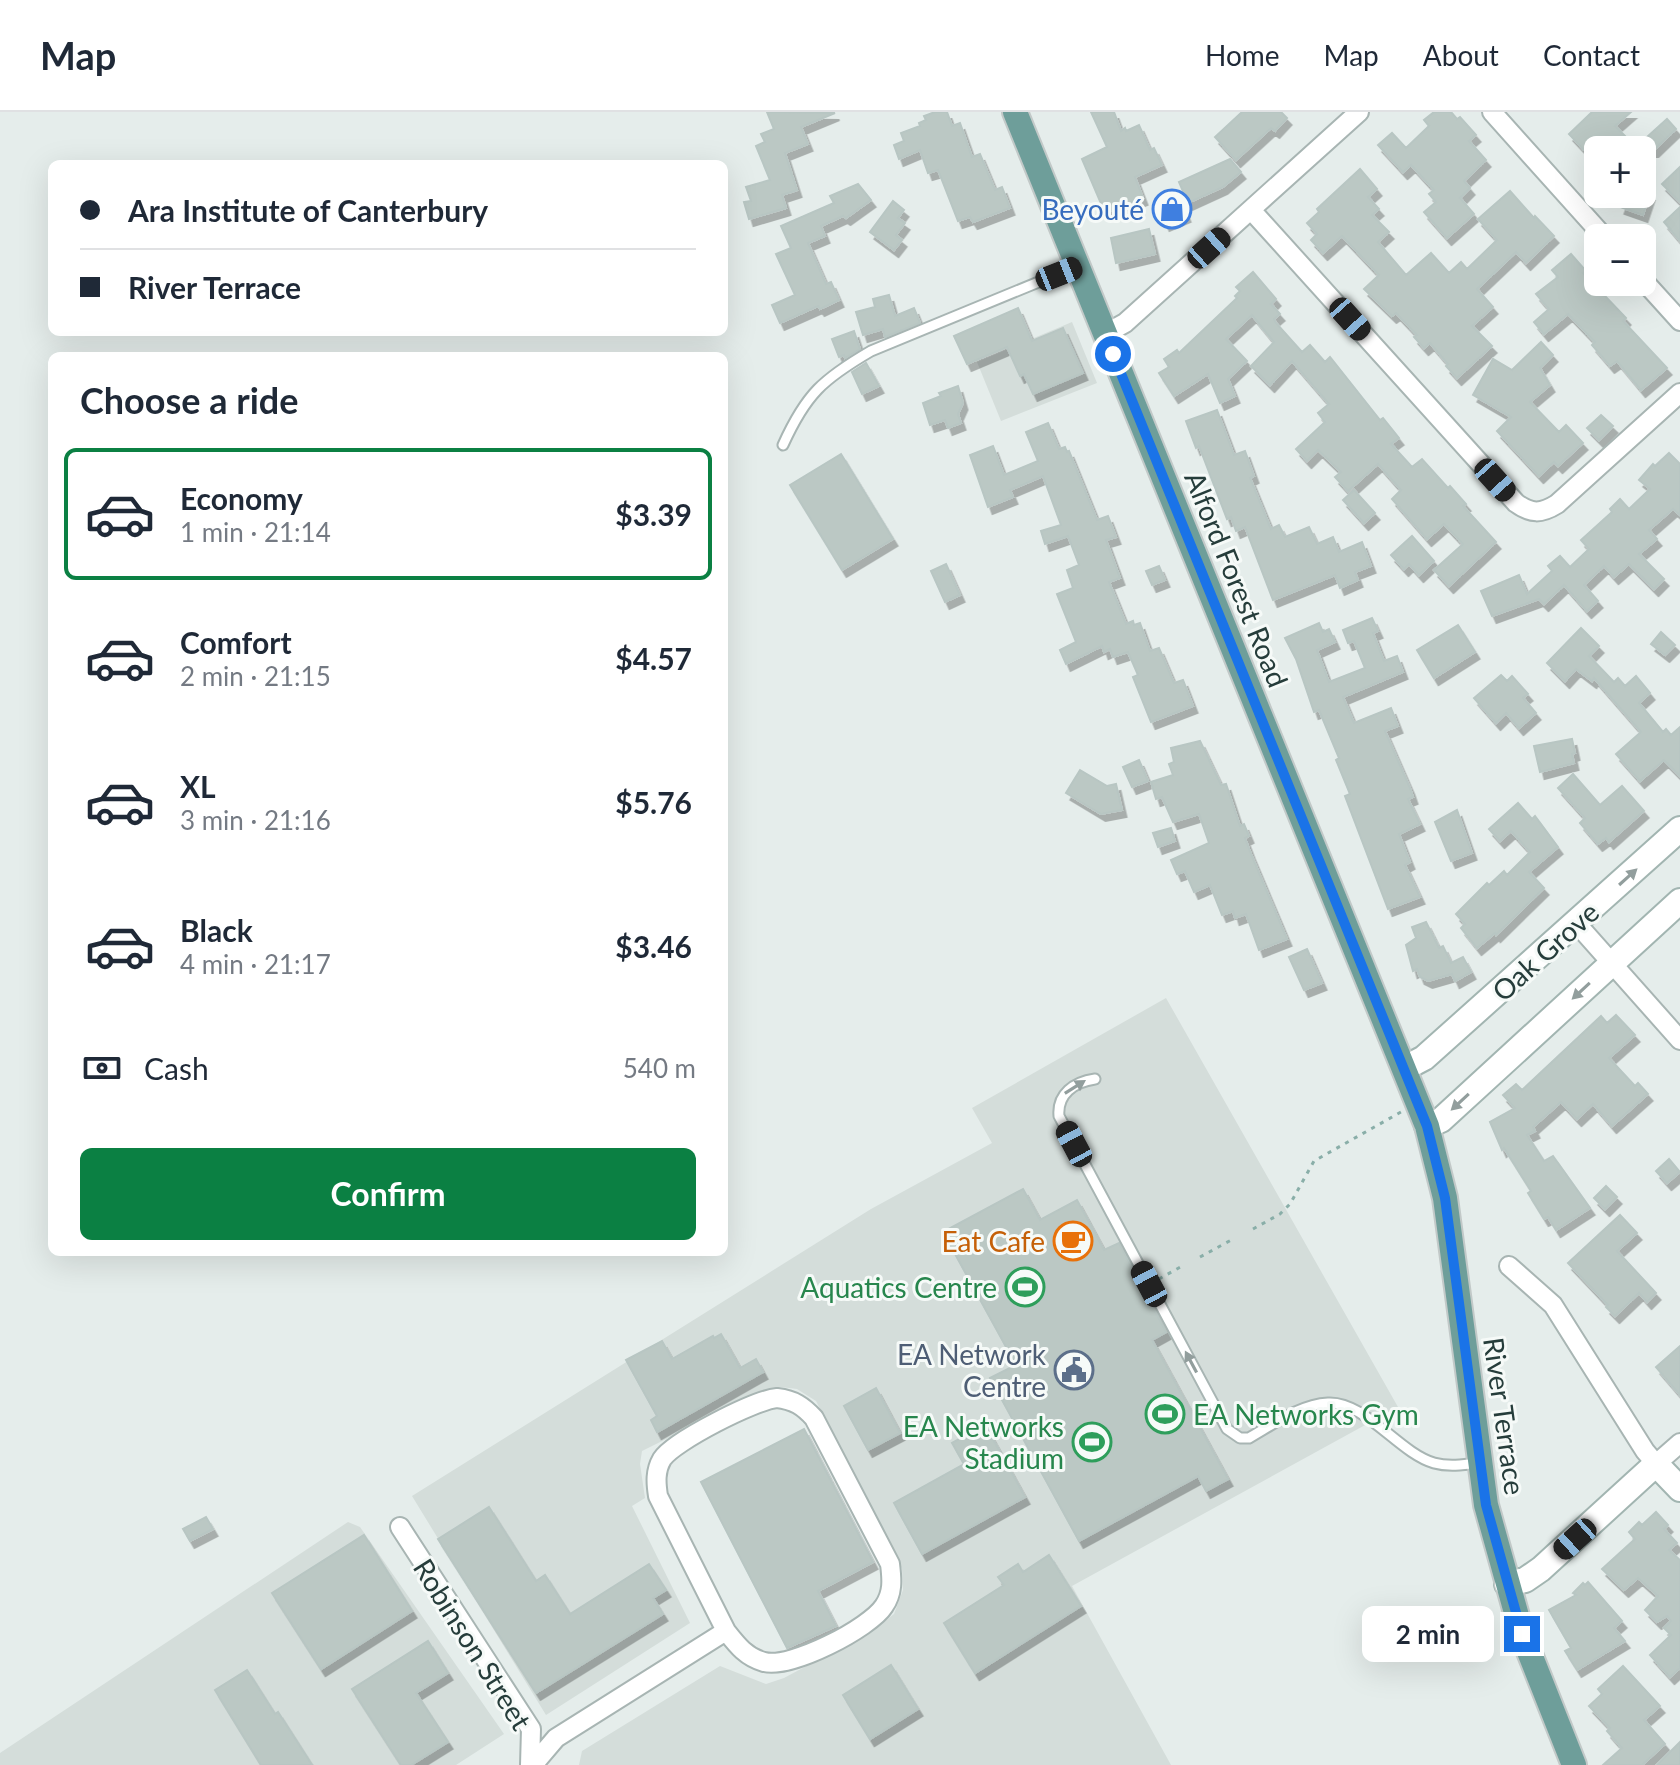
<!DOCTYPE html>
<meta charset="utf-8">
<style>
:root{--surface:#fff;--page:#f6f6f7;--text:#1f2937;--muted:#747a83;--line:#e0e1e3;--accent:#0b8043}
body{margin:0;font-family:Lato,sans-serif;background:var(--page);color:var(--text);height:100vh;display:flex;flex-direction:column;font-size:30px;white-space:nowrap}
*{box-sizing:border-box;margin:0}
p{font-size:26px;color:var(--muted)}
.icon{flex:none;width:44px;height:44px;fill:none;stroke:currentColor;stroke-width:2;stroke-linecap:round;stroke-linejoin:round}
.map{position:relative;flex:1;overflow:hidden}
.side{position:absolute;left:48px;top:240px;width:680px;height:904px;display:flex;flex-direction:column;background:var(--surface);border-radius:12px;box-shadow:0 8px 32px #0002}
.side>*{flex:none}
.guide{position:absolute;left:48px;top:48px;width:680px;height:176px;border-radius:12px;box-shadow:0 8px 32px #0002;display:grid;align-content:center;height:176px;padding:0 32px;background:var(--surface)}
.fabs{position:absolute;left:1584px;top:24px;display:grid;gap:16px}
.fabs a{display:grid;place-items:center;width:72px;height:72px;border-radius:12px;background:var(--surface);box-shadow:0 8px 32px #0002;font-size:40px}
.end{position:absolute;width:36px;height:36px;margin:-18px;border:10px solid #1a73e8;background:#fff;box-shadow:0 0 0 4px #fff}
.from{border-radius:50%}
.bubble{position:absolute;height:56px;border-radius:12px;background:var(--surface);box-shadow:0 8px 32px #0002;font-size:26px;font-weight:700;line-height:56px;text-align:center}
.car{position:absolute;width:24px;height:48px;margin:-24px -12px;border-radius:10px;box-shadow:0 0 6px 2px #0007;background:linear-gradient(#222 24%,#8ab4d8 0 40%,#222 0 76%,#8ab4d8 0 86%,#222 0)}
.guide b{display:flex;align-items:center;gap:28px;height:76px;font-size:30px}
.guide b+b{border-top:2px solid var(--line)}
.guide i{width:20px;height:20px;background:var(--text)}
ul{padding:0;list-style:none}
li{display:flex;align-items:center;gap:24px;height:132px;margin:0 16px 12px;padding:0 16px;border:4px solid transparent;border-radius:12px}
li div{flex:1}
li b{display:block;font-size:30px}
li em{font-style:normal;font-weight:700}
li.selected{border-color:var(--accent)}
li>.icon{width:72px;height:72px;stroke-width:1.5}
h2{padding:0 32px;font-size:36px;line-height:96px}
.pay{display:flex;align-items:center;gap:20px;height:88px;padding:0 32px;font-size:30px}
.pay p{margin-inline-start:auto}
.cta{display:flex;gap:16px;margin-top:auto;padding:16px 32px}
.cta a{flex:1;height:92px;border-radius:12px;background:var(--accent);color:#fff;font-size:32px;font-weight:700;line-height:92px;text-align:center}
header{display:flex;align-items:center;gap:48px;box-sizing:border-box;height:112px;padding:0 40px;background:var(--surface);border-bottom:2px solid var(--line)}
header strong{font-size:38px}
nav{display:flex;gap:44px;margin-inline-start:auto;font-size:28px}
.map>svg:first-child{display:block}
</style>
<header>
<strong>Map</strong>
<nav><a>Home</a><a>Map</a><a>About</a><a>Contact</a></nav>
</header>
<div class="map">
<svg width="1680" height="1653" viewBox="0 0 1680 1653">
<defs>
<filter id="shadow"><feDropShadow dx="4.5" dy="7" stdDeviation="0" flood-color="#0004"/></filter>
</defs>
<rect width="100%" height="100%" fill="#e5edeb"/>
<path fill="#d4ddda" d="M1072,210L1097,271L1001,309L977,250Z
M1166,886L1398,1295L1072,1474L1171,1653H579L582,1639L720,1554L766,1572L784,1566L872,1519L894,1502L903,1478L902,1457L816,1289L797,1277L781,1275L759,1281L642,1339L640,1352L645,1386L632,1394L690,1511L546,1603L412,1384L871,1097L992,1031L972,996Z
M348,1410L360,1415L504,1622L456,1653H0V1641Z"/>
<path fill="#bbc8c4" stroke="#b8c6c3" stroke-width="2" filter="url(#shadow)" d="M767,0L835,1L801,15L808,32L785,41L797,78L782,83L786,96L749,107L744,90L751,89L746,75L770,68L756,34L765,30L761,22L774,17Z
M935,0H947L952,14L960,11L972,45L980,42L995,78L1002,75L1010,96L973,110L970,105L958,109L938,58L928,61L920,38L899,47L894,33L904,29L901,21L920,14L919,11L926,8L924,4Z
M1091,0H1114L1121,19L1125,16L1126,19L1139,13L1150,38L1154,36L1162,53L1135,65L1143,86L1105,101L1082,47L1107,35Z
M1242,0H1281L1287,6L1275,19L1271,16L1236,48L1215,25Z
M1434,0H1451L1457,7L1460,5L1476,23L1469,29L1486,48L1464,69L1470,76L1460,86L1474,102L1447,126L1424,100L1436,90L1429,82L1434,78L1411,53L1403,60L1378,33L1392,21L1406,36L1429,14L1424,8Z
M1592,0H1631L1615,14L1636,35L1667,7L1676,17L1654,38H1584L1569,22Z
M1230,47L1241,60L1223,75L1188,91L1179,70Z
M1680,55V90L1662,72Z
M1360,57L1377,77L1368,85L1379,97L1372,103L1389,120L1378,130L1406,163L1431,141L1449,161L1461,150L1467,157L1497,128L1478,107L1510,79L1534,106L1535,104L1554,124L1526,151L1516,140L1477,177L1493,195L1472,214L1492,234L1457,266L1446,254L1448,252L1430,231L1424,236L1414,225L1417,223L1396,201L1392,204L1364,177L1379,163L1342,124L1323,141L1311,128L1317,122L1307,111L1319,100L1317,97Z
M858,72L871,88L846,106L843,104L821,114L825,124L808,131L826,172L831,170L839,188L820,197L818,194L780,211L772,193L795,183L776,142L791,136L781,114L834,91L830,84Z
M1625,82H1650L1643,103L1620,95Z
M1179,86L1186,103L1165,112L1158,94Z
M893,89L904,98L898,106L905,111L896,123L902,128L894,138L870,120Z
M1680,95V129L1664,110Z
M1149,117L1155,142L1116,151L1111,126Z
M1571,142L1586,159L1583,161L1626,206L1623,209L1667,256L1641,278L1617,249L1610,254L1592,233L1595,230L1568,202L1544,222L1534,210L1549,197L1536,182L1558,165L1552,158Z
M1253,160L1276,187L1271,192L1280,202L1274,207L1276,211L1302,240L1310,233L1325,250L1330,245L1380,308L1383,306L1399,326L1391,332L1412,355L1422,347L1448,376L1450,374L1466,392L1463,394L1496,430L1449,474L1434,458L1463,432L1444,412L1427,427L1392,387L1401,378L1378,352L1348,379L1335,365L1341,360L1318,338L1307,349L1296,337L1325,310L1318,301L1329,292L1292,249L1270,273L1251,254L1274,230L1252,203L1226,227L1247,249L1228,267L1235,284L1220,291L1208,262L1174,284L1159,261L1169,255L1164,247L1177,238L1179,241L1237,186L1235,184L1240,179L1236,175Z
M889,183L895,204L914,196L920,211L885,225L883,217L863,223L856,200L875,195L873,187Z
M1018,196L1032,229L1063,216L1083,261L1033,282L1024,262L1020,264L1007,235L967,252L954,224Z
M854,219L860,237L845,246L844,243L839,245L832,227Z
M1541,230L1553,243L1540,256L1550,273L1530,290L1559,320L1566,313L1583,331L1558,354L1554,350L1539,364L1497,319L1511,305L1473,283L1493,247L1512,258Z
M866,251L879,274L862,282L852,260Z
M958,274L963,291L958,302L961,311L948,316L945,308L930,313L923,291L941,284L939,281Z
M1217,298L1234,343L1245,339L1254,364L1250,366L1271,417L1279,413L1285,425L1309,415L1317,432L1333,425L1339,440L1362,430L1371,454L1355,460L1358,468L1340,476L1335,463L1273,488L1245,415L1236,419L1231,405L1227,407L1199,334L1196,336L1186,309Z
M1601,303L1613,314L1599,328L1587,316Z
M1048,311L1059,337L1065,335L1067,340L1069,339L1097,408L1108,404L1116,425L1106,428L1120,466L1109,470L1126,512L1133,509L1134,513L1140,511L1150,539L1159,536L1174,571L1183,568L1193,594L1151,610L1133,565L1138,563L1128,540L1113,545L1110,537L1104,540L1102,534L1066,552L1060,538L1076,530L1057,482L1073,476L1067,458L1079,453L1068,424L1045,432L1041,419L1061,413L1043,364L1010,378L1013,385L988,395L970,343L993,334L1004,363L1038,349L1026,320Z
M1669,341L1680,352V403L1673,397L1649,418L1657,427L1639,442L1664,467L1654,477L1629,452L1614,465L1604,454L1584,473L1598,489L1587,499L1564,473L1544,492L1539,487L1492,504L1481,479L1519,463L1527,482L1552,459L1548,454L1560,444L1570,455L1589,437L1581,428L1612,400L1610,397L1620,387L1629,397L1650,377L1639,368L1653,352L1655,354Z
M841,342L893,427L842,458L790,373Z
M1354,378L1375,401L1364,411L1343,388Z
M1412,424L1434,449L1419,463L1409,452L1404,457L1391,443Z
M946,452L960,483L945,490L931,459Z
M1159,454L1165,468L1152,473L1146,459Z
M1372,506L1378,519L1373,521L1384,549L1397,544L1403,560L1343,585L1354,611L1391,596L1398,614L1385,619L1410,676L1413,685L1408,687L1420,712L1399,722L1410,750L1405,753L1420,785L1388,797L1345,684L1350,682L1336,648L1339,646L1319,598L1314,600L1296,547L1285,526L1319,511L1323,520L1329,517L1335,530L1317,538L1329,570L1365,556L1354,529L1348,531L1343,518Z
M1458,513L1475,540L1434,566L1417,538Z
M1581,516L1599,534L1589,544L1614,570L1618,566L1625,574L1636,564L1650,581L1639,591L1663,620L1666,617L1671,623L1680,615V664L1664,648L1640,669L1616,642L1641,620L1594,566L1592,569L1576,557L1565,569L1547,551Z
M1661,520L1675,533L1665,543L1651,532Z
M1501,563L1507,569L1512,564L1528,582L1523,586L1536,601L1519,616L1506,601L1496,611L1474,586Z
M1572,627L1575,641L1572,642L1574,651L1540,660L1534,634Z
M1200,629L1221,673L1226,672L1240,714L1244,712L1249,724L1245,726L1251,742L1287,827L1259,838L1246,802L1235,806L1233,799L1222,803L1210,773L1194,780L1185,759L1177,762L1171,748L1209,731L1199,702L1173,710L1162,685L1156,687L1151,670L1173,663L1169,652L1174,650L1171,636Z
M1139,648L1148,669L1132,675L1123,655Z
M1080,658L1107,674L1116,672L1122,698L1101,702L1066,681Z
M1573,662L1600,693L1622,674L1644,699L1609,730L1606,726L1598,732L1580,711L1585,706L1558,676Z
M1518,691L1532,707L1535,704L1558,735L1529,760L1544,776L1496,823L1495,821L1477,836L1461,816L1465,812L1456,802L1487,771L1489,773L1504,759L1507,763L1530,740L1511,719L1500,729L1489,717Z
M1457,698L1472,741L1451,749L1435,710Z
M1171,716L1175,729L1158,735L1153,721Z
M1426,810L1439,836L1443,834L1451,851L1463,845L1471,860L1455,869L1452,862L1428,869L1420,865L1417,857L1413,859L1406,833L1416,826L1412,815Z
M1307,837L1322,871L1304,878L1289,845Z
M1616,903L1635,923L1609,946L1635,974L1638,971L1648,982L1612,1014L1593,992L1577,1007L1561,990L1533,1015L1535,1019L1527,1023L1544,1049L1553,1044L1590,1096L1556,1118L1548,1105L1544,1107L1528,1081L1531,1079L1504,1036L1502,1038L1490,1010L1515,996L1503,983L1516,972L1522,978L1601,904L1607,911Z
M1669,1047L1680,1060L1667,1071L1656,1059Z
M1606,1074L1617,1085L1605,1097L1594,1086Z
M1023,1077L1040,1108L1077,1088L1104,1138L1119,1131L1166,1220L1152,1228L1228,1367L1206,1379L1198,1364L1079,1429L990,1266L1016,1253L943,1120Z
M1620,1103L1637,1121L1617,1139L1656,1181L1647,1190L1639,1181L1615,1204L1606,1195L1608,1193L1568,1151Z
M721,1222L740,1256L756,1247L763,1260L657,1320L651,1308L657,1304L626,1248L662,1229L672,1247L713,1224L714,1226Z
M1680,1234V1283L1656,1255Z
M876,1276L900,1321L868,1338L844,1294Z
M985,1313L1025,1385L922,1442L894,1391L964,1352L952,1331Z
M804,1317L873,1450L818,1479L836,1514L787,1536L701,1370Z
M489,1395L536,1469L545,1463L570,1502L649,1452L666,1478L653,1486L663,1502L536,1581L438,1427Z
M1656,1400L1668,1413L1664,1417L1677,1431L1669,1438L1680,1448V1556L1670,1565L1650,1543L1671,1523L1664,1516L1671,1509L1667,1504L1657,1510L1645,1498L1658,1484L1638,1466L1624,1478L1602,1457L1635,1427L1629,1420L1639,1410L1642,1413Z
M206,1405L213,1417L190,1429L183,1417Z
M364,1423L412,1499L321,1557L272,1481Z
M1049,1443L1081,1494L975,1561L944,1511L1004,1473L998,1465L1018,1452L1023,1460Z
M1588,1470L1622,1509L1614,1516L1625,1529L1577,1558L1565,1539L1571,1536L1549,1498L1576,1483L1573,1481L1583,1471L1585,1473Z
M428,1529L448,1561L416,1581L448,1630L411,1653H401L352,1577Z
M891,1553L918,1597L870,1627L843,1583Z
M1623,1554L1660,1594L1644,1608L1665,1632L1642,1653H1603L1622,1636L1607,1619L1610,1616L1589,1594L1602,1582L1598,1577Z
M247,1558L275,1602L278,1600L312,1653H261L215,1578Z
M1680,1630V1653H1657Z"/>
<g fill="none" stroke-linecap="round" stroke-linejoin="round">
<defs>
<path id="lane" d="M783,333C806,282 823,267 871,239L1075,155
M1095,967C1074,970 1057,982 1059,1004L1227,1317L1240,1326H1249C1272,1313 1301,1292 1328,1291C1365,1289 1399,1341 1434,1351C1448,1355 1463,1353 1477,1351"/>
<path id="street" d="M1492,0L1605,126
M1252,99L1516,391C1531,402 1541,402 1557,392L1680,281
M1642,167L1680,209
M1105,222L1125,211L1359,0
M1577,812L1680,928
M1509,1154L1553,1193L1645,1339L1656,1352L1680,1331
M777,1286C794,1288 803,1294 814,1306L890,1452C892,1468 893,1481 884,1494C870,1516 791,1557 764,1550C746,1545 737,1533 726,1519L658,1384C656,1371 655,1359 662,1347C674,1329 755,1288 777,1286Z
M400,1415L531,1617L530,1653
M533,1653L556,1626L726,1519"/>
<path id="secondary" d="M1405,956L1424,946L1680,717
M1427,1014L1441,1008L1680,789
M1507,1472L1525,1468L1541,1457L1656,1352L1680,1377"/>
<path id="primary" d="M1015,0L1427,1014L1445,1086L1486,1393L1522,1522L1574,1653"/>
</defs>
<use href="#lane" stroke="#a8b5b3" stroke-width="13"/>
<use href="#street" stroke="#a8b5b3" stroke-width="22"/>
<use href="#secondary" stroke="#a2b5b1" stroke-width="28"/>
<use href="#primary" stroke="#c2c9c8" stroke-width="28"/>
<path stroke="#89aea8" stroke-width="3" stroke-dasharray="4 6" stroke-linecap="butt" d="M1253,1117L1280,1102L1290,1092L1314,1049L1401,1000
M1200,1145L1235,1126
M1159,1167L1184,1153"/>
<use href="#lane" stroke="#fff" stroke-width="9"/>
<use href="#street" stroke="#fff" stroke-width="18"/>
<use href="#secondary" stroke="#fff" stroke-width="24"/>
<use href="#primary" stroke="#6e9e9a" stroke-width="24"/>
</g>
<defs><path id="oneway-solid" d="M-6-.8H1V-3.2L6.5 0L1 3.2V.8H-6Z" transform="scale(2)"/></defs>
<g fill="#929e9d">
<use href="#oneway-solid" transform="translate(1628 765) rotate(-42)"/>
<use href="#oneway-solid" transform="translate(1581 879) rotate(137)"/>
<use href="#oneway-solid" transform="translate(1075 975) rotate(-32)"/>
<use href="#oneway-solid" transform="translate(1460 990) rotate(137)"/>
<use href="#oneway-solid" transform="translate(1191 1250) rotate(-118)"/>
</g>
<g fill="none" stroke-linecap="round" stroke-linejoin="round">
<path stroke="#1a73e8" stroke-width="10" d="M1113,242L1427,1014L1445,1086L1486,1393L1522,1522"/>
</g>
<defs>
<symbol id="shop-ring" viewBox="-11 -11 22 22"><circle r="9.5" fill="#f6faf8" stroke="#3f7fe0" stroke-width="1.5"/><path d="M-5-2.5h2.3a2.7 3.5 0 0 1 5.4 0H5L5.5 6h-11ZM-1.5-2.5h3a1.5 2.3 0 0 0-3 0Z" fill="#3f7fe0"/></symbol>
<symbol id="cafe-ring" viewBox="-11 -11 22 22"><circle r="9.5" fill="#f6faf8" stroke="#e8710a" stroke-width="1.5"/><path d="M-5.5-4.5H6V0H3Q3 3.5 0 3.5H-2.5Q-5.5 3.5-5.5 0ZM3-3.2v2h1.7v-2ZM-6 4.5H4V6H-6Z" fill="#e8710a"/></symbol>
<symbol id="stadium-ring" viewBox="-11 -11 22 22"><circle r="9.5" fill="#f6faf8" stroke="#2e9e5b" stroke-width="1.5"/><path d="M0-5a6.5 5 0 1 0 0 10a6.5 5 0 1 0 0-10ZM-3.5-1.8h7v3.6h-7Z" fill="#2e9e5b"/></symbol>
<symbol id="civic-ring" viewBox="-11 -11 22 22"><circle r="9.5" fill="#f6faf8" stroke="#5c6f8a" stroke-width="1.5"/><path d="M-.6-6.5H3V-4.5H.6V-3L4-1V1h2V6H-6V1h2V-1L-.6-3ZM-1.2 2.5V6h2.4V2.5Z" fill="#5c6f8a"/></symbol>
</defs>
<g fill-rule="evenodd">
<use href="#shop-ring" x="1150" y="75" width="44" height="44"/>
<use href="#cafe-ring" x="1051" y="1107" width="44" height="44"/>
<use href="#stadium-ring" x="1003" y="1153" width="44" height="44"/>
<use href="#civic-ring" x="1052" y="1236" width="44" height="44"/>
<use href="#stadium-ring" x="1143" y="1280" width="44" height="44"/>
<use href="#stadium-ring" x="1070" y="1308" width="44" height="44"/>
</g>
<g text-anchor="middle" dominant-baseline="central" stroke-width="6" stroke-linejoin="round" paint-order="stroke">
<g font-size="28" fill="#366cbe" stroke="#f6faf8" text-anchor="end">
<text x="1144" y="97">Beyouté</text>
</g>
<g font-size="28" fill="#263d3b" stroke="#f6faf8">
<text transform="translate(1237 467) rotate(68)">Alford Forest Road</text>
<text transform="translate(1545 839) rotate(-42)">Oak Grove</text>
<text transform="translate(1505 1304) rotate(82)">River Terrace</text>
<text transform="translate(473 1532) rotate(58)">Robinson Street</text>
</g>
<g font-size="28" fill="#c56008" stroke="#f6faf8" text-anchor="end">
<text x="1045" y="1129">Eat Cafe</text>
</g>
<g font-size="28" fill="#27864d" stroke="#f6faf8" text-anchor="end">
<text x="997" y="1175">Aquatics Centre</text>
<text x="1193" y="1302" text-anchor="start">EA Networks Gym</text>
<text x="1064" y="1314">EA Networks<tspan x="1064" dy="32">Stadium</tspan></text>
</g>
<g font-size="28" fill="#4e5e75" stroke="#f6faf8" text-anchor="end">
<text x="1046" y="1242">EA Network<tspan x="1046" dy="32">Centre</tspan></text>
</g>
</g>
</svg>
<div class="fabs">
<a>+</a>
<a>−</a>
</div>
<i class="end from" style="left:1113px;top:242px"></i>
<i class="end" style="left:1522px;top:1522px"></i>
<div class="bubble" style="left:1362px;top:1494px;width:132px">2 min</div>
<i class="car" style="left:1209px;top:136px;rotate:48deg"></i>
<i class="car" style="left:1059px;top:162px;rotate:68deg"></i>
<i class="car" style="left:1350px;top:207px;rotate:138deg"></i>
<i class="car" style="left:1495px;top:368px;rotate:138deg"></i>
<i class="car" style="left:1074px;top:1032px;rotate:332deg"></i>
<i class="car" style="left:1149px;top:1172px;rotate:332deg"></i>
<i class="car" style="left:1575px;top:1427px;rotate:228deg"></i>
<div class="guide">
<b><i class="from"></i>Ara Institute of Canterbury</b>
<b><i></i>River Terrace</b>
</div>
<section class="side">
<h2>Choose a ride</h2>
<ul>
<li class="selected"><svg class="icon" aria-label="car" viewBox="0 0 24 24"><path d="M5 17H2v-5l4-1 3-4h7l3 4 3 1v5h-3M9 17h6M6 11h13"/><circle cx="7" cy="17" r="2"/><circle cx="17" cy="17" r="2"/></svg><div><b>Economy</b><p>1 min · 21:14</p></div><em>$3.39</em></li>
<li><svg class="icon" aria-label="car" viewBox="0 0 24 24"><path d="M5 17H2v-5l4-1 3-4h7l3 4 3 1v5h-3M9 17h6M6 11h13"/><circle cx="7" cy="17" r="2"/><circle cx="17" cy="17" r="2"/></svg><div><b>Comfort</b><p>2 min · 21:15</p></div><em>$4.57</em></li>
<li><svg class="icon" aria-label="car" viewBox="0 0 24 24"><path d="M5 17H2v-5l4-1 3-4h7l3 4 3 1v5h-3M9 17h6M6 11h13"/><circle cx="7" cy="17" r="2"/><circle cx="17" cy="17" r="2"/></svg><div><b>XL</b><p>3 min · 21:16</p></div><em>$5.76</em></li>
<li><svg class="icon" aria-label="car" viewBox="0 0 24 24"><path d="M5 17H2v-5l4-1 3-4h7l3 4 3 1v5h-3M9 17h6M6 11h13"/><circle cx="7" cy="17" r="2"/><circle cx="17" cy="17" r="2"/></svg><div><b>Black</b><p>4 min · 21:17</p></div><em>$3.46</em></li>
</ul>
<div class="pay"><svg class="icon" aria-label="cash" viewBox="0 0 24 24"><path d="M3 7h18v10H3z"/><circle cx="12" cy="12" r="2"/></svg>Cash<p>540 m</p></div>
<div class="cta"><a>Confirm</a></div>
</section>
</div>
